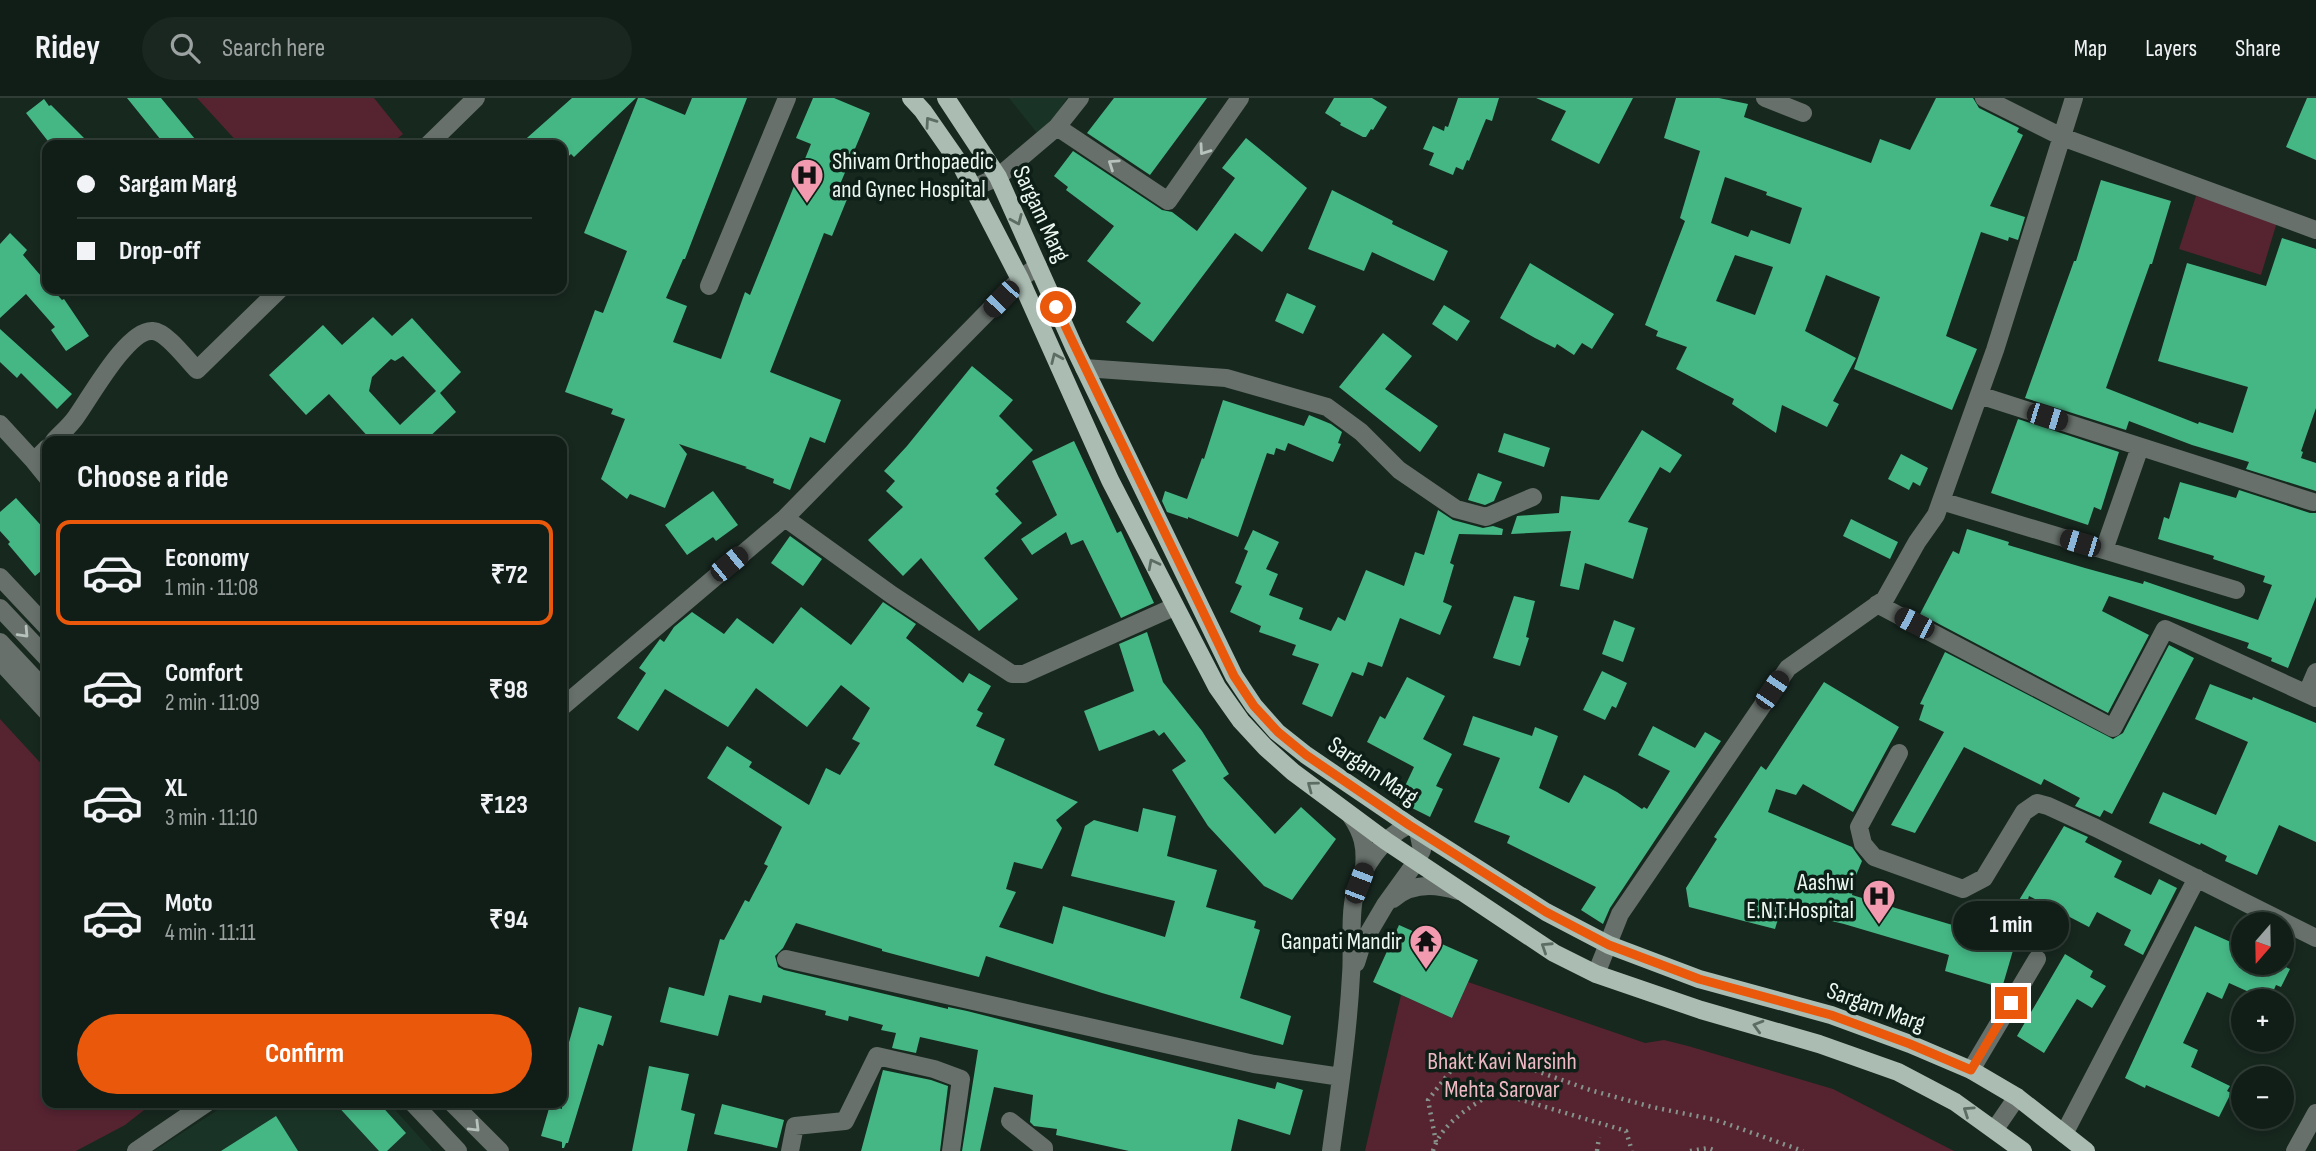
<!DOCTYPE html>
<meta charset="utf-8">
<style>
:root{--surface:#111e17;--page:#1a2720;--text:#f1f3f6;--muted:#9ca2a1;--line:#303c36;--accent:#ea580c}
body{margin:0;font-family:"Sofia Sans Condensed",sans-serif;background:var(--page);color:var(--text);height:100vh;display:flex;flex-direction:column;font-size:26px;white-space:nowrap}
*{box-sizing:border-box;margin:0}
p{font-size:23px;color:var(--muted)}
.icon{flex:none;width:38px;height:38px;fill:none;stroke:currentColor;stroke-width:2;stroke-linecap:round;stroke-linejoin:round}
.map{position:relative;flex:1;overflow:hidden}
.drawer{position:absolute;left:42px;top:338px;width:525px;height:672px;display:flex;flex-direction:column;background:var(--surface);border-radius:14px;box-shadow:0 4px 10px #0003,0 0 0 2px var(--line)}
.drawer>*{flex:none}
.top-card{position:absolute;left:42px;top:42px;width:525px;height:154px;border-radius:14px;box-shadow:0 4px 10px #0003,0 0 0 2px var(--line);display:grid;align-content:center;height:154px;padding:0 35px;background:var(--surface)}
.needle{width:46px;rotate:200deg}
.buttons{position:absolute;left:2231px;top:814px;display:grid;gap:14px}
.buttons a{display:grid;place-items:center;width:63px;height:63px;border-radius:50%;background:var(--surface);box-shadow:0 4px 10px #0003,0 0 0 2px var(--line);font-size:35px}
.end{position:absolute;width:32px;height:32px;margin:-16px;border:9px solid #ea580c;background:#fff;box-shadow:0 0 0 4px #fff}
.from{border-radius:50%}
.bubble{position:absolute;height:49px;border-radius:24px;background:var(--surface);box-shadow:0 4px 10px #0003,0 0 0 2px var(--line);font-size:23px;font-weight:700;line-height:49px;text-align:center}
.car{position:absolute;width:21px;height:42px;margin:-21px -10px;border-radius:9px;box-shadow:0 0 5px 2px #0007;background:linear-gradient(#222 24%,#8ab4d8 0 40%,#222 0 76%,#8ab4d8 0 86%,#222 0)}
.top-card b{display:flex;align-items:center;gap:24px;height:66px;font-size:26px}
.top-card b+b{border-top:2px solid var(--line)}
.top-card i{width:18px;height:18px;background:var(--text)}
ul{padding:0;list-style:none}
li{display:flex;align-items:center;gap:21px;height:105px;margin:0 14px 10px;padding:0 21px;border:4px solid transparent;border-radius:14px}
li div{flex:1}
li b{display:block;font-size:26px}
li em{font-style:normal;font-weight:700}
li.on{border-color:var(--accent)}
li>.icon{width:63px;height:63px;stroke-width:1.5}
h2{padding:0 35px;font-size:32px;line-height:84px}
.button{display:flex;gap:14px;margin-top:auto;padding:14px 35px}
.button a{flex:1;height:80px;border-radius:42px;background:var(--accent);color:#fff;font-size:28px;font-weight:700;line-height:80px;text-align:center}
header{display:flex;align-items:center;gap:42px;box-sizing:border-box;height:98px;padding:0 35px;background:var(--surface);border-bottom:2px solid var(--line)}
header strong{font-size:33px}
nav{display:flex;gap:38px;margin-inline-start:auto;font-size:24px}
.search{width:490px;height:63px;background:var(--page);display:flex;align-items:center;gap:18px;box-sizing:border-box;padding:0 24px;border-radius:38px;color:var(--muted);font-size:26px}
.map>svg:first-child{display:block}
</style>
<header>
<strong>Ridey</strong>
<div class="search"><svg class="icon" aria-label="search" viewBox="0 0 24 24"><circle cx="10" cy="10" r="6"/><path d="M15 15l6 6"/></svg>Search here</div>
<nav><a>Map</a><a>Layers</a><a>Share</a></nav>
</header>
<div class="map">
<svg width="2316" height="1053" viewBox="0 0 2316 1053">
<rect width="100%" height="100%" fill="#17281f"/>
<path fill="#1a3327" d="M1009,0H1067L1055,19L1037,35Z
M230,1004L389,1005L432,1053H154Z"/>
<path fill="#562331" d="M197,0H374L403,36L390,47H240Z
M2196,98L2277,124L2261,177L2179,151Z
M0,621L47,672V1004L153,1005L125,1027L76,1053H0Z
M1468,884L1645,945L1664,942L1688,948L1833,991L1954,1053H1365L1401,897L1452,920Z"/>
<path fill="#45b785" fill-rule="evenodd" d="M127,0H161L200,47H165Z
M572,0H636L574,59L571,56L562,64V47H519Z
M638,0H644L685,17L692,0H747L685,161H683L666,200L687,208L673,244L721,261L745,194L750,197L811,46L796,40L813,0H834L870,15L841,84L852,89L832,138L824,135L770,274L841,302L825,345L810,339L790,392L773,385L774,381L745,370L747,369L679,346L687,356L665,410L630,396L627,401L601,381L625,321L611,316L613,311L565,294L595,212L603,215L627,153L584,135Z
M1114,0H1207L1150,77L1087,35Z
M1334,0H1372L1387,9L1373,32L1371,31L1366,39H1363L1340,27L1341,25L1325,15Z
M1458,0H1499L1492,23L1486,21L1469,63L1467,62L1463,72L1456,69L1453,77L1429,67L1434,55L1423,51L1433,28L1444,33L1445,28L1448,29Z
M1536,0H1633L1599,66L1551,42L1566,13Z
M1676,0H1719L1748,6L1744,19L1871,65L1880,41L1910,52L1936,0H1973L1979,10L2019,30L2017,34L2023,37L1990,108L2025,119L2018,142L2009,139L2008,143L1981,134L1946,238L1977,251L1952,312L1854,271L1880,199L1826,177L1805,233L1856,260L1833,303L1839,306L1827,329L1782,307L1776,335L1732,306L1734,301L1676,271L1687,249L1656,238L1658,233L1645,227L1685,123L1680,120L1700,53L1664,40ZM1725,79L1767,94L1766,97L1802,110L1790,146L1751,132L1748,139L1711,125ZM1735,157L1773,169L1755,217L1716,203Z
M2307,0H2316V62L2286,49Z
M44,1L49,8L51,7L91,47H51L26,15Z
M1246,40L1307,90L1262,154L1235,135L1153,244L1126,224L1141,205L1087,163L1114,128L1066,92L1068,89L1054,78L1073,53L1162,112L1172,114L1197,133L1235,80L1222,70Z
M2101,82L2171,103L2152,166H2150L2106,290L2198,326L2199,324L2233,335L2248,289L2158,263L2187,165L2266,188L2282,140L2316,151V310L2301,353L2303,354L2301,360L2316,365V393L2246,371L2249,364L2192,347L2129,323L2126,332L2025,300L2074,163H2076Z
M1332,92L1393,123L1392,126L1448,153L1434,183L1372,154L1364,173L1308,151Z
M10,135L27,152L23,157L47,185V191H52L62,202L64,201L89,238L66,253L51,232L55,229L26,196L0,220V146Z
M1530,165L1614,216L1592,251L1582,245L1574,257L1557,246L1555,250L1535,240L1500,220Z
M1287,195L1316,208L1303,236L1275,223Z
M1444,207L1470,223L1457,243L1432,226Z
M373,219L392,238L412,220L461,274L440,295L456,314L425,343H372L329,296L306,317L269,277L323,227L342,247ZM403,258L436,293L400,327L369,293L372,279L391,261L395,263Z
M0,231L72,296L57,311L21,275L17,280L0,264Z
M1383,235L1412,258L1385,291L1438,328L1420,354L1339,289Z
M972,268L1013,302L999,318L1033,352L996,390L999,393L995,396L1022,425L984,460L1018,501L979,533L921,460L903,478L868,442L903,409L886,393L895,383L884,373L907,348Z
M1223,302L1304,328L1309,317L1331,326L1342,334L1338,345L1341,346L1333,364L1288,345L1285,353L1276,350L1274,357L1267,355L1238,439L1188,419V421L1167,414L1162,403L1165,393L1187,401L1202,360L1204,361Z
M2018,321L2119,354L2101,412L2094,409L2088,427L1991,395Z
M1642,332L1682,357L1670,375L1660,369L1628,424L1648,430L1633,481L1585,465L1579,492L1560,488L1571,433L1511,436L1517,418L1559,415L1561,398L1599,402Z
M1504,335L1550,350L1544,369L1498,354Z
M1074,343L1117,435L1121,433L1154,505L1121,520L1083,442L1071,447L1066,434L1032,457L1021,441L1057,417L1032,363Z
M1901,356L1928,370L1920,388L1913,384L1909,392L1888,381Z
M1478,375L1502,384L1494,403L1485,407L1468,402Z
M2180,384L2236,400L2239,392L2310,415H2316V499L2288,570L2271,563L2272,560L2247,550L2249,545L2109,498L2102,513L2149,537L2108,615L1920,516L1953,453L1959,456L1967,431L2009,444L2008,447L2085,470L2143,486L2144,483L2258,522L2272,487L2263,484L2265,478L2213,461L2214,458L2158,441L2164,419L2169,421Z
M713,393L738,427L716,443L713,439L687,457L665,427Z
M16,400L47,434V468L35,478L8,446L10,444L0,433V414Z
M1438,412L1453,422L1483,430L1493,428L1503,431L1502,437L1459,436L1450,465L1454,467L1443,504L1452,508L1440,537L1400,520L1382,569L1368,564L1363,578L1352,574L1332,619L1302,606L1319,566L1292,557L1296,547L1259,534L1261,528L1230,514L1242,488L1235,485L1248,453L1244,451L1253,432L1279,444L1266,471L1278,476L1269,497L1303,510L1299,521L1331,533L1338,519L1345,523L1366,472L1404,488L1415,454L1424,457Z
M1851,421L1898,444L1890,461L1843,438Z
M790,438L822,461L803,488L771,465Z
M1514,498L1535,503L1526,539L1529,540L1520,568L1493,560Z
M883,504L916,526L906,540L963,585L969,575L991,588L977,612L983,615L976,628L1005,641L994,667L1078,704L1056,722L1062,730L1042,771L1014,764L1006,791L1016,794L999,829L1053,846L1063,808L1165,839L1175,803L1071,778L1085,728L1094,722L1138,734L1143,710L1176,718L1167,758L1217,772L1206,809L1256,823L1254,830L1260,832L1240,900L1291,918L1283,947L1102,895L986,858L979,879L882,853V851L796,825L783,850L775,858L778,869L784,872L948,911V909L967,913L1275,991L1277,984L1303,992L1290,1037L1238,1021L1231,1053H1129L1056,1037L1057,1031L1034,1028L1030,1024L1033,997L994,989L980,1053H962L978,952L920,939L916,955L892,950L896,935L881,932L883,927L849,918L848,923L825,917L826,913L763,897L761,905L729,897L718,938L660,924L669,889L704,898L720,841L724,842L745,802L749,804L768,768L764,766L782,729L707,680L727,648L752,664L749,669L809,707L826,670L840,677L860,645L852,641L870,610L841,587L807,629L756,590L728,629L665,591L638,633L617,620L646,575L639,570L660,541L664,544L674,529L692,514L724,536L737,520L773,546L801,509L851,547Z
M1614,522L1635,530L1623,564L1602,556Z
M1147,534L1163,584L1202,633L1229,676L1223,680L1275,736L1301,709L1336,741L1292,802L1264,788L1208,728L1172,672L1186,663L1164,634L1159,638L1154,632L1099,653L1084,613L1134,593L1119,546Z
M2169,547L2194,560L2112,716L2104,712L2100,719L2075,708L2080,700L2044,681L2041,687L1964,649L1915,735L1891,727L1944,634L1919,622L1924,607L1920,606L1945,554L2113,641L2123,635Z
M1602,573L1627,585L1616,610L1612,608L1605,622L1583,612Z
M1407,579L1445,598L1423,641L1452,656L1436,688L1443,691L1430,719L1398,703L1414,669L1367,644L1380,618L1385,621Z
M1824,584L1899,629L1853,714L1803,686L1796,697L1776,691L1768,714L1852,749L1862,763L1852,787L1854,788L1852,797L1996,840L2064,728L2088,739L2085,744L2122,763L2114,779L2151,797L2159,781L2177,790L2143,857L2124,847L2131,832L2097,814L2089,829L2029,798L2002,890L1945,873L1949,857L1844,826L1781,811L1775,831L1689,809L1686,790L1717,741L1714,739L1761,668L1766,672Z
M2210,586L2252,602L2253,599L2316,625V744L2279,727L2257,777L2225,763L2227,758L2201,745L2200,747L2149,725L2163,694L2216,717L2248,644L2195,621Z
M1473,618L1532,638L1535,629L1558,638L1539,690L1569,705L1584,677L1617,694L1642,711L1644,709L1647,711L1670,673L1638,657L1653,628L1695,650L1705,634L1721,643L1610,810L1603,826L1581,812L1596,789L1507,745L1510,738L1474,724L1500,660L1463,647Z
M1399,827L1478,862L1452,920L1373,884Z
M2195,828L2244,850V864H2275L2290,871L2281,889L2276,887L2269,903L2229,885L2222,901L2207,894L2183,945L2198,952L2191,969L2230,988L2227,993L2231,995L2219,1019L2146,987L2145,990L2125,980Z
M2065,856L2093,873L2090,879L2106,888L2092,910L2077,901L2044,955L2017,938Z
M579,909L612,918L603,948L598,946L568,1045H566L564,1050H562V1044L541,1038L550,1007L562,1011V969Z
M649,968L689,976L681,1012L695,1016L687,1053H632Z
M883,972L931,982L948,988L940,1053H861Z
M334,1004H378L406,1035L387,1053H379Z
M722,1006L784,1022L777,1050L714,1036Z
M276,1018L298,1053H221Z"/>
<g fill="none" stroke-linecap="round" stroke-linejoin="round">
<path stroke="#86938c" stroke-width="4.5" stroke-dasharray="2 5" stroke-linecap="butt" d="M1436,1044L1428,1002L1453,970L1481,961L1531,971L1590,992L1652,1009L1716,1022L1803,1053
M1433,1053C1441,1025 1471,1008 1495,994L1626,1033L1632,1053
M1597,1053L1599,1039
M1690,1053L1708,1050L1716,1053"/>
<path stroke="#67706b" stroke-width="18" d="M1765,0L1803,15
M1984,0L2062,39L2316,132
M1057,29L1168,103L1240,0
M428,47L476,0
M973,90L998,79L1057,29L1080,0
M709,188L787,0
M1084,270L1226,280L1327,309L1361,334L1399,372L1456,411L1486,419L1533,399
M1979,297L2313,404
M0,326L34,363L47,350
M54,343C61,335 70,328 76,319C90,300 128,230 153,233C167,234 187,262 197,272L280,191
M34,363L47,379
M1941,403L2236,492
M785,420L892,497L1012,576H1024L1174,509
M2104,452L2140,349
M0,479L47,529
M1877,506L2113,630L2165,531L2316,600
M0,510L47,560
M0,544L47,594
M0,563L47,614
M2307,595L2316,574
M562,609L785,420L1020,181L1038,168
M1899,655L1859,729L1863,746L1874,759L1963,791L1984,780L2024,714L2037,705L2048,708L2096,730L2316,840
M1351,718C1363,736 1366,749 1364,770
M1393,801C1412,784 1436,786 1458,793
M786,861L1254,966L1341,979
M1356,865L1362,846L1385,807L1416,764L1422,752L1418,733
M1596,876L1620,816L1788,570L1885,501L1917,444L1936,417L1995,252L2074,0
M1971,972L2037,861
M412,1004L458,1053
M451,1004L500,1053
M1010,1023L1044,1050V1053
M1995,1031L2017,999
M2064,1036L2197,780
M136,1053L208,1004
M790,1053L795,1028L845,1023L877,958L934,971L961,981L951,1053
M1331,1053C1339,995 1348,936 1351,877C1353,854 1349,817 1355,796C1363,768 1382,740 1409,727
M2295,1053L2316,1015"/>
<path stroke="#abbdb3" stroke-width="18" d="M911,0L923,13L962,69L1020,181L1110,382L1217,589L1241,623L1265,649L1293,674L1386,743L1554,855L1596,876L1701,912L1819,946L1898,974L1955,1004L2023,1053
M946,0L998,79L1074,249L1234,578L1254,608L1277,634L1306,657L1409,727L1546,814L1609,847L1699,881L1831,917L1910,946L1971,972L2017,999L2086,1053"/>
</g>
<defs><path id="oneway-chevron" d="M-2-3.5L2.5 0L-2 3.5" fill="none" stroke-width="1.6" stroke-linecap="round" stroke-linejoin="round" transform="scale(1.75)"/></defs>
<g stroke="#5c6e64">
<use href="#oneway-chevron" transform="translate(930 24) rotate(-125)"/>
<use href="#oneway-chevron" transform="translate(1017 122) rotate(66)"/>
<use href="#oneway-chevron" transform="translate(1056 260) rotate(-114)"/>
<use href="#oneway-chevron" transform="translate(1153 466) rotate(-117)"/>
<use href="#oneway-chevron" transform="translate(1312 688) rotate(-143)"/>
<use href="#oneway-chevron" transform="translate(1546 849) rotate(-147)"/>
<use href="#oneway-chevron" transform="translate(1758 928) rotate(-164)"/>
<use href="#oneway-chevron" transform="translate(1968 1013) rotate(-146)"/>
</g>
<g stroke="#b7c2bc">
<use href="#oneway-chevron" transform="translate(1204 52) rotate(125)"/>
<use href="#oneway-chevron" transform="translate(1113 66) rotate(-146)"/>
<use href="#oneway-chevron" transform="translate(24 535) rotate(47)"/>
<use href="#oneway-chevron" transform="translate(475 1029) rotate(45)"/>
</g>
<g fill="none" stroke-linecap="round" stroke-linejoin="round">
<path stroke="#ea580c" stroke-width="9" d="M1056,209L1234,578L1254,608L1278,634L1306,657L1409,727L1546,814L1609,847L1699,881L1831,917L1910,946L1971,972L2011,905"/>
</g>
<defs>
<symbol id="hospital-pin" viewBox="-11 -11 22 30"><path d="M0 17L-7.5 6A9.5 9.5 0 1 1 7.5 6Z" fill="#f29aaf" stroke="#0d1f16"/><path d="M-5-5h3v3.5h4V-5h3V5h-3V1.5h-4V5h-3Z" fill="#111"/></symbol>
<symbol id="temple-pin" viewBox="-11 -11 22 30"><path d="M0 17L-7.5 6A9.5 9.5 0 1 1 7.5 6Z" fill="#f29aaf" stroke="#0d1f16"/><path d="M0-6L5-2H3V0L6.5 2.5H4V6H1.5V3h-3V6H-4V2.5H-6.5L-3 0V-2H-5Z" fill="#111"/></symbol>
</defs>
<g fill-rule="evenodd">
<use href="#hospital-pin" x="788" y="58" width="38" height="52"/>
<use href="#hospital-pin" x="1860" y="779" width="38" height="52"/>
<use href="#temple-pin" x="1407" y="824" width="38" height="52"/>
</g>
<g text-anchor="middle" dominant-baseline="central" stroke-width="7" stroke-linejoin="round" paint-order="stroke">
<g font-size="24" fill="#edf8f2" stroke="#0d1f16" text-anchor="end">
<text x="832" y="63" text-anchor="start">Shivam Orthopaedic<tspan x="832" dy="28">and Gynec Hospital</tspan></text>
<text x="1854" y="784">Aashwi<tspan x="1854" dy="28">E.N.T.Hospital</tspan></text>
<text x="1402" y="843">Ganpati Mandir</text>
</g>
<g font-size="24" fill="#edf8f2" stroke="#0d1f16">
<text transform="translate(1041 116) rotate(65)">Sargam Marg</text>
<text transform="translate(1373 673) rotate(34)">Sargam Marg</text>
<text transform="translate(1876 909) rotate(20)">Sargam Marg</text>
</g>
<g font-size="24" fill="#efb9c4" stroke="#0d1f16">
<text x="1502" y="963">Bhakt Kavi Narsinh<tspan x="1502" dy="28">Mehta Sarovar</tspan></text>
</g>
</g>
</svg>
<div class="buttons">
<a><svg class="needle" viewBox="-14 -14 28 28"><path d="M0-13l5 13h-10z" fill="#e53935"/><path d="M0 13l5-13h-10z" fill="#9ca2a1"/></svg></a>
<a>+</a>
<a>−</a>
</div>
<i class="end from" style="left:1056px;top:209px"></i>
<i class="end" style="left:2011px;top:905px"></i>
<div class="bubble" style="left:1953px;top:803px;width:116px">1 min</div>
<i class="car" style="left:1001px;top:201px;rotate:224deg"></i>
<i class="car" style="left:2047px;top:319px;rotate:107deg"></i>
<i class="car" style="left:2080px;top:445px;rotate:287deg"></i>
<i class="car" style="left:729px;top:466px;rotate:51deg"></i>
<i class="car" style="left:1914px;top:525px;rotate:297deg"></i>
<i class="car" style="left:1772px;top:592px;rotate:34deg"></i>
<i class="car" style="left:1359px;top:785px;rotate:21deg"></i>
<div class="top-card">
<b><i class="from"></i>Sargam Marg</b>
<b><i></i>Drop-off</b>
</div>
<section class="drawer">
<h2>Choose a ride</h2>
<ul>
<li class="on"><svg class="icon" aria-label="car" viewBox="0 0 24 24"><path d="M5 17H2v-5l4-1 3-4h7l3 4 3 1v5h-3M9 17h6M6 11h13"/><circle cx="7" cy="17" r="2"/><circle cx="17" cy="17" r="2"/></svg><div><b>Economy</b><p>1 min · 11:08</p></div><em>₹72</em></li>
<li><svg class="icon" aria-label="car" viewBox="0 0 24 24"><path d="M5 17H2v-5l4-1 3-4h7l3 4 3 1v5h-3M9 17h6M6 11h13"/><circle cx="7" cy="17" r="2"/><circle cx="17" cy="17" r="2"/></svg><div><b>Comfort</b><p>2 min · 11:09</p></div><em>₹98</em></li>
<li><svg class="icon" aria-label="car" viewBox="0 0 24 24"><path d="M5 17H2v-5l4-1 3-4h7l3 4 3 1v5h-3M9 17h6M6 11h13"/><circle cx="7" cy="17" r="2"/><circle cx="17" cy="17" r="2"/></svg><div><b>XL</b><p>3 min · 11:10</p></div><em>₹123</em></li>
<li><svg class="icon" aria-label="car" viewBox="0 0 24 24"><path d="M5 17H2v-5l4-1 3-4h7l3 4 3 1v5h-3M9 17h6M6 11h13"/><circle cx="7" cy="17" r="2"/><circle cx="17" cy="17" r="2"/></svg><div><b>Moto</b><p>4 min · 11:11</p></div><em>₹94</em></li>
</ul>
<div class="button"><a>Confirm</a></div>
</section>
</div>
